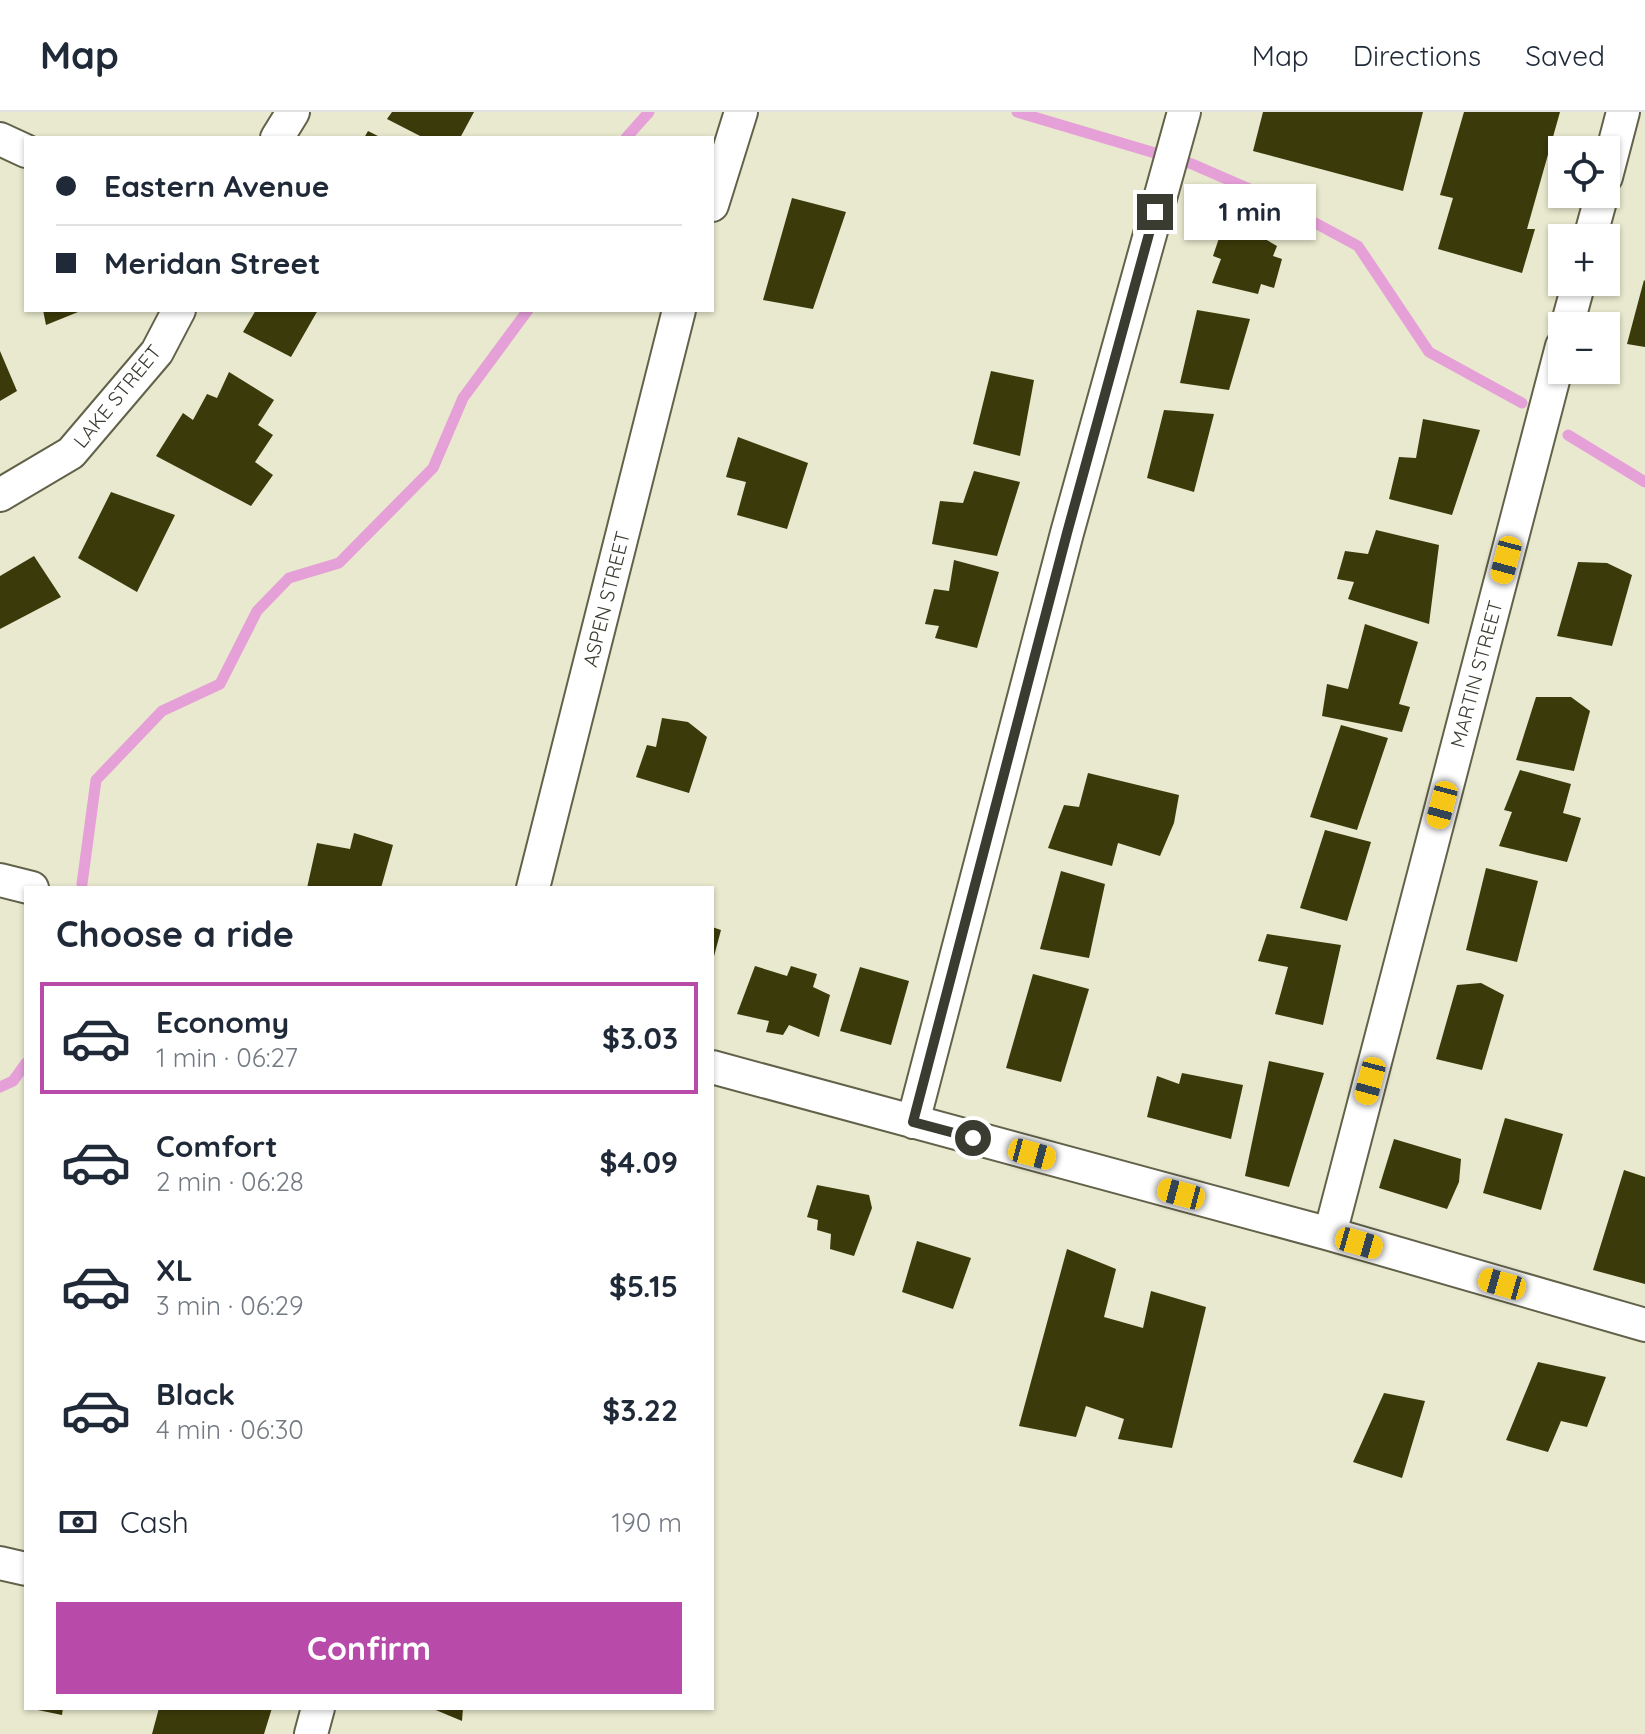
<!DOCTYPE html>
<meta charset="utf-8">
<style>
:root{--surface:#fff;--page:#f6f6f7;--text:#1f2937;--muted:#747a83;--line:#e0e1e3;--accent:#b84aa9}
body{margin:0;font-family:Quicksand,sans-serif;background:var(--page);color:var(--text);height:100vh;display:flex;flex-direction:column;font-size:30px;white-space:nowrap}
*{box-sizing:border-box;margin:0}
p{font-size:26px;color:var(--muted)}
.icon{flex:none;width:44px;height:44px;fill:none;stroke:currentColor;stroke-width:2;stroke-linecap:round;stroke-linejoin:round}
.map{position:relative;flex:1;overflow:hidden}
.drawer{position:absolute;left:24px;top:774px;width:690px;height:824px;display:flex;flex-direction:column;background:var(--surface);border-radius:0px;box-shadow:0 2px 6px #0004}
.drawer>*{flex:none}
.top-card{position:absolute;left:24px;top:24px;width:690px;height:176px;border-radius:0px;box-shadow:0 2px 6px #0004;display:grid;align-content:center;height:176px;padding:0 32px;background:var(--surface)}
.buttons{position:absolute;left:1548px;top:24px;display:grid;gap:16px}
.buttons a{display:grid;place-items:center;width:72px;height:72px;border-radius:0px;background:var(--surface);box-shadow:0 2px 6px #0004;font-size:40px}
.end{position:absolute;width:36px;height:36px;margin:-18px;border:10px solid #3b3c31;background:#fff;box-shadow:0 0 0 4px #fff}
.from{border-radius:50%}
.bubble{position:absolute;height:56px;border-radius:0px;background:var(--surface);box-shadow:0 2px 6px #0004;font-size:26px;font-weight:700;line-height:56px;text-align:center}
.car{position:absolute;width:24px;height:48px;margin:-24px -12px;border-radius:10px;box-shadow:0 0 6px 2px #0007;background:linear-gradient(#f5c518 24%,#345 0 40%,#f5c518 0 76%,#345 0 86%,#f5c518 0)}
.top-card b{display:flex;align-items:center;gap:28px;height:76px;font-size:30px}
.top-card b+b{border-top:2px solid var(--line)}
.top-card i{width:20px;height:20px;background:var(--text)}
ul{padding:0;list-style:none}
li{display:flex;align-items:center;gap:24px;height:112px;margin:0 16px 12px;padding:0 16px;border:4px solid transparent;border-radius:0px}
li div{flex:1}
li b{display:block;font-size:30px}
li em{font-style:normal;font-weight:700}
li.selected{border-color:var(--accent)}
li>.icon{width:72px;height:72px;stroke-width:1.5}
h2{padding:0 32px;font-size:36px;line-height:96px}
.pay{display:flex;align-items:center;gap:20px;height:88px;padding:0 32px;font-size:30px}
.pay p{margin-inline-start:auto}
.primary-button{display:flex;gap:16px;margin-top:auto;padding:16px 32px}
.primary-button a{flex:1;height:92px;border-radius:0px;background:var(--accent);color:#fff;font-size:32px;font-weight:700;line-height:92px;text-align:center}
header{display:flex;align-items:center;gap:48px;box-sizing:border-box;height:112px;padding:0 40px;background:var(--surface);border-bottom:2px solid var(--line)}
header strong{font-size:38px}
nav{display:flex;gap:44px;margin-inline-start:auto;font-size:28px}
.map>svg:first-child{display:block}
</style>
<header>
<strong>Map</strong>
<nav><a>Map</a><a>Directions</a><a>Saved</a></nav>
</header>
<div class="map">
<svg width="1645" height="1622" viewBox="0 0 1645 1622">
<rect width="100%" height="100%" fill="#e8e9ce"/>
<g fill="none" stroke-linecap="round" stroke-linejoin="round">
<path stroke="#e6a0d8" stroke-width="11" d="M1017,0L1192,52L1261,82L1358,134L1429,240L1522,291
M626,26L649,0
M1568,323L1645,370
M82,772L96,668L162,599L220,572L257,499L289,466L339,451L433,356L463,286L528,198
M0,975L13,969L26,951"/>
</g>
<path fill="#3b3a0a" d="M392,0H474L460,26H424L387,7Z
M1263,0H1423L1403,79L1253,39Z
M1464,0H1560L1527,117H1535L1522,161L1438,137L1453,86L1440,83Z
M368,19L382,26H364Z
M792,86L846,100L813,197L763,188Z
M1232,87L1273,105L1265,127L1277,134L1273,144L1282,147L1274,176L1261,172L1258,182L1212,171L1221,147L1213,144Z
M1644,168L1645,169V235L1627,232Z
M43,198H83L46,213Z
M256,198H318L291,245L243,220Z
M1197,198L1250,207L1229,278L1180,271Z
M0,239L17,279L0,289Z
M991,259L1034,268L1020,344L973,332Z
M229,260L274,288L258,313L273,323L255,350L273,363L251,394L156,344L183,301L193,308L207,282L217,286Z
M1164,298L1214,302L1194,380L1147,366Z
M1423,307L1480,318L1452,403L1389,387L1399,345L1416,346Z
M738,325L808,351L787,417L737,403L746,370L726,365Z
M974,359L1020,370L997,444L932,432L940,389L963,391Z
M111,380L175,403L137,480L78,446Z
M1376,418L1439,433L1429,512L1348,487L1354,470L1337,467L1345,439L1368,442Z
M34,444L61,485L0,517V464Z
M954,448L999,460L977,536L935,526L939,514L925,512L934,477L949,479Z
M1578,450L1607,451L1632,463L1612,534L1557,524Z
M1365,512L1418,530L1399,592L1410,595L1402,620L1322,604L1327,572L1348,577Z
M1536,585H1571L1590,599L1574,659L1516,648Z
M662,606L688,610L707,625L689,681L636,665L647,633L656,635Z
M1341,613L1388,626L1357,718L1310,705Z
M1520,658L1571,672L1563,701L1581,706L1567,750L1499,734L1512,700L1504,698Z
M1088,661L1179,683L1174,711L1160,744L1118,731L1112,754L1048,736L1064,693L1079,695Z
M1325,718L1371,730L1347,809L1300,796Z
M354,721L393,733L381,776H307L317,731L350,737Z
M1486,756L1538,769L1517,850L1466,838Z
M1061,759L1105,772L1089,846L1040,837Z
M712,815L721,818L713,848H712Z
M1267,822L1341,833L1323,913L1275,902L1288,855L1258,849Z
M755,854L787,864L791,854L817,862L813,875L830,883L819,925L789,913L783,923L766,920L769,909L737,902Z
M860,855L909,869L891,933L840,919Z
M1033,862L1089,877L1061,970L1006,956Z
M1481,871L1504,883L1482,958L1436,947L1457,873Z
M1269,949L1324,961L1289,1075L1245,1064Z
M1182,961L1243,973L1231,1027L1147,1005L1157,964L1179,972Z
M1505,1006L1563,1022L1541,1098L1483,1081Z
M1394,1027L1461,1047L1459,1070L1447,1097L1379,1076Z
M1624,1058L1645,1065V1172L1593,1158Z
M817,1073L869,1083L872,1096L854,1144L830,1137L831,1122L817,1118L818,1108L807,1105Z
M917,1129L971,1146L953,1197L902,1180Z
M1067,1137L1116,1157L1104,1205L1143,1216L1151,1179L1206,1195L1172,1336L1118,1327L1124,1307L1086,1294L1076,1325L1019,1314Z
M1538,1250L1606,1265L1587,1315L1561,1309L1548,1340L1506,1328Z
M1384,1281L1425,1289L1402,1366L1353,1350Z
M28,1596H63L62,1603Z
M159,1596H272L264,1622H152Z
M431,1596H463L462,1609Z"/>
<g fill="none" stroke-linecap="round" stroke-linejoin="round">
<defs>
<path id="minor" d="M277,26L293,0
M0,27L26,39
M1606,65L1623,0
M712,93L741,0
M1590,126L1602,82
M1567,214L1579,170
M0,383L71,341L157,240L179,198
M0,768L32,776
M533,776L679,198
M712,955L1330,1122L1645,1213
M913,1010L1067,421L1184,0
M1330,1122L1562,234
M0,1451L26,1457
M311,1622L318,1596"/>
</defs>
<use href="#minor" stroke="#62624a" stroke-width="36"/>
<use href="#minor" stroke="#fff" stroke-width="32"/>
</g>
<g fill="none" stroke-linecap="round" stroke-linejoin="round">
<path stroke="#3b3c31" stroke-width="10" d="M973,1026L913,1010L1067,421L1155,100"/>
</g>
<g text-anchor="middle" dominant-baseline="central" stroke-width="8" stroke-linejoin="round" paint-order="stroke">
<g font-size="20" fill="#3b3c31" stroke="#fff">
<text transform="translate(117 284) rotate(-51)">LAKE STREET</text>
<text transform="translate(606 487) rotate(-76)">ASPEN STREET</text>
<text transform="translate(1476 562) rotate(-75)">MARTIN STREET</text>
</g>
</g>
</svg>
<div class="buttons">
<a><svg class="icon" aria-label="locate" viewBox="0 0 24 24"><circle cx="12" cy="12" r="6"/><path d="M12 2v4M12 18v4M2 12h4M18 12h4"/></svg></a>
<a>+</a>
<a>−</a>
</div>
<i class="end from" style="left:973px;top:1026px"></i>
<i class="end" style="left:1155px;top:100px"></i>
<div class="bubble" style="left:1184px;top:72px;width:132px">1 min</div>
<i class="car" style="left:1506px;top:448px;rotate:195deg"></i>
<i class="car" style="left:1442px;top:693px;rotate:195deg"></i>
<i class="car" style="left:1370px;top:969px;rotate:195deg"></i>
<i class="car" style="left:1032px;top:1042px;rotate:105deg"></i>
<i class="car" style="left:1181px;top:1082px;rotate:285deg"></i>
<i class="car" style="left:1359px;top:1131px;rotate:106deg"></i>
<i class="car" style="left:1502px;top:1172px;rotate:286deg"></i>
<div class="top-card">
<b><i class="from"></i>Eastern Avenue</b>
<b><i></i>Meridan Street</b>
</div>
<section class="drawer">
<h2>Choose a ride</h2>
<ul>
<li class="selected"><svg class="icon" aria-label="car" viewBox="0 0 24 24"><path d="M5 17H2v-5l4-1 3-4h7l3 4 3 1v5h-3M9 17h6M6 11h13"/><circle cx="7" cy="17" r="2"/><circle cx="17" cy="17" r="2"/></svg><div><b>Economy</b><p>1 min · 06:27</p></div><em>$3.03</em></li>
<li><svg class="icon" aria-label="car" viewBox="0 0 24 24"><path d="M5 17H2v-5l4-1 3-4h7l3 4 3 1v5h-3M9 17h6M6 11h13"/><circle cx="7" cy="17" r="2"/><circle cx="17" cy="17" r="2"/></svg><div><b>Comfort</b><p>2 min · 06:28</p></div><em>$4.09</em></li>
<li><svg class="icon" aria-label="car" viewBox="0 0 24 24"><path d="M5 17H2v-5l4-1 3-4h7l3 4 3 1v5h-3M9 17h6M6 11h13"/><circle cx="7" cy="17" r="2"/><circle cx="17" cy="17" r="2"/></svg><div><b>XL</b><p>3 min · 06:29</p></div><em>$5.15</em></li>
<li><svg class="icon" aria-label="car" viewBox="0 0 24 24"><path d="M5 17H2v-5l4-1 3-4h7l3 4 3 1v5h-3M9 17h6M6 11h13"/><circle cx="7" cy="17" r="2"/><circle cx="17" cy="17" r="2"/></svg><div><b>Black</b><p>4 min · 06:30</p></div><em>$3.22</em></li>
</ul>
<div class="pay"><svg class="icon" aria-label="cash" viewBox="0 0 24 24"><path d="M3 7h18v10H3z"/><circle cx="12" cy="12" r="2"/></svg>Cash<p>190 m</p></div>
<div class="primary-button"><a>Confirm</a></div>
</section>
</div>
